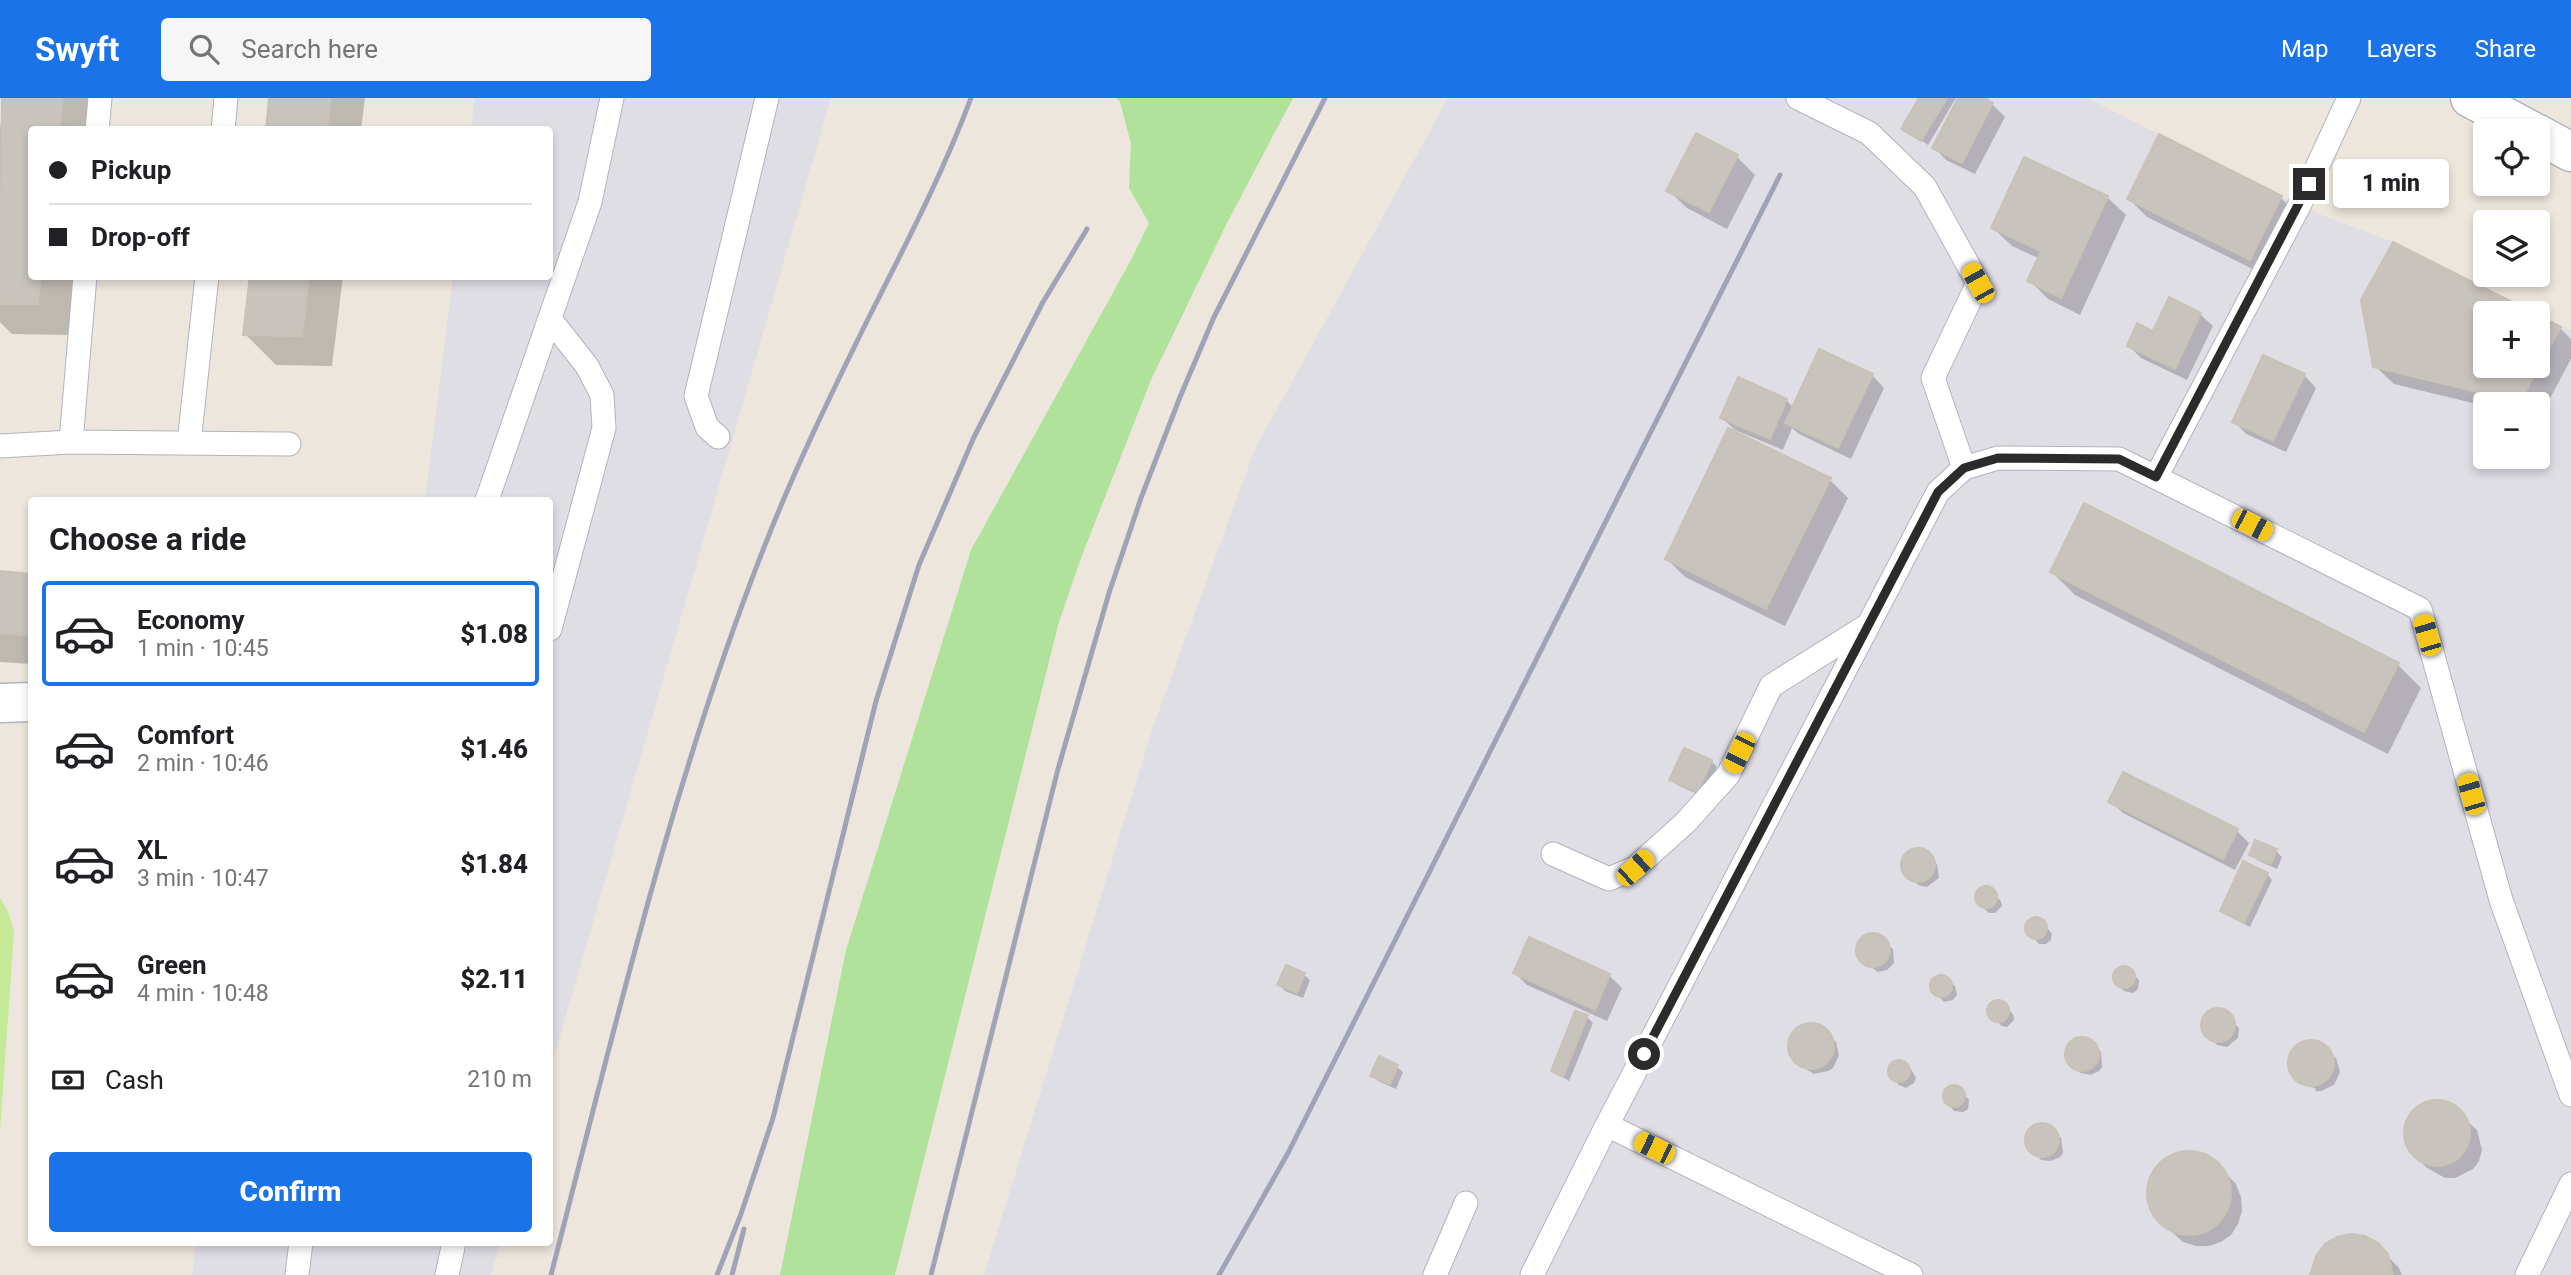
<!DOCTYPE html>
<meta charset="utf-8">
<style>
:root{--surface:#fff;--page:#f6f6f6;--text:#202124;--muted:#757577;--line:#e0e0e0;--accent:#1a73e8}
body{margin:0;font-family:Roboto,sans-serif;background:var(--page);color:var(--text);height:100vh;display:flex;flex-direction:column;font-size:26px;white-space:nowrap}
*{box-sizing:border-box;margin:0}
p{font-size:23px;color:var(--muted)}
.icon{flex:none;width:38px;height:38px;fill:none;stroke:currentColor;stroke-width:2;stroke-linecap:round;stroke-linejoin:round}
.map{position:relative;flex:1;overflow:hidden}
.drawer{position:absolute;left:28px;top:399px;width:525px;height:749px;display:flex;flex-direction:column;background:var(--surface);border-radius:7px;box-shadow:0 4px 10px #0003}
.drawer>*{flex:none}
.banner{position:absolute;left:28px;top:28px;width:525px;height:154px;border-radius:7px;box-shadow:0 4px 10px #0003;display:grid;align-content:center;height:154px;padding:0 21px;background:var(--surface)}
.buttons{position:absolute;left:2473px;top:21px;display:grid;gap:14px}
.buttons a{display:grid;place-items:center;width:77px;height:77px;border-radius:7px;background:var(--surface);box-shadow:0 4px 10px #0003;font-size:35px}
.end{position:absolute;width:32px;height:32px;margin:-16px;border:9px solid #2b2b2b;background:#fff;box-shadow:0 0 0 4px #fff}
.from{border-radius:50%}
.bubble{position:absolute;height:49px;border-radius:7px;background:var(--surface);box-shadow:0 4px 10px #0003;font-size:23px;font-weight:800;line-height:49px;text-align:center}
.car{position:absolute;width:21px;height:42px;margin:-21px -10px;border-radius:9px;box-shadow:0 0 5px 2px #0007;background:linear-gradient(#f5c518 24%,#345 0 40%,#f5c518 0 76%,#345 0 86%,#f5c518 0)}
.banner b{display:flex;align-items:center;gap:24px;height:66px;font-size:26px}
.banner b+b{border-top:2px solid var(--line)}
.banner i{width:18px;height:18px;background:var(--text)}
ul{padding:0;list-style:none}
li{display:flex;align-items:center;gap:21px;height:105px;margin:0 14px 10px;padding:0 7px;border:4px solid transparent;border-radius:7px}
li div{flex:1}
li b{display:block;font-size:26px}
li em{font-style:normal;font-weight:800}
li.on{border-color:var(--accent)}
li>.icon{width:63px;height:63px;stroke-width:1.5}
h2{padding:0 21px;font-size:32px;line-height:84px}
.pay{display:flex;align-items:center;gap:18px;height:77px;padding:0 21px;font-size:26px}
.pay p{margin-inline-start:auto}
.button{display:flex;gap:14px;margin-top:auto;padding:14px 21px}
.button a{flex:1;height:80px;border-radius:7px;background:var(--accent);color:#fff;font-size:28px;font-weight:800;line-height:80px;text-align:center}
header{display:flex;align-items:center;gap:42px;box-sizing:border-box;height:98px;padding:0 35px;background:var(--accent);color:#fff}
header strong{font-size:33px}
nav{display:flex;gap:38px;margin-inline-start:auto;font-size:24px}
.search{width:490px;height:63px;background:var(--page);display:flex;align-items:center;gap:18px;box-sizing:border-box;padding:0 24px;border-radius:7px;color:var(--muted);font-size:26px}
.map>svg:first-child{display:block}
</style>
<header>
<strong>Swyft</strong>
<div class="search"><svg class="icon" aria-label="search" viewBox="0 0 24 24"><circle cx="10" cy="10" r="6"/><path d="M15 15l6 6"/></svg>Search here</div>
<nav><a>Map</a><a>Layers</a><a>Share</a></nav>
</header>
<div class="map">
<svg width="2571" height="1177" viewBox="0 0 2571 1177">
<rect width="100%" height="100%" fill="#ede6dd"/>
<path fill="#e0dee5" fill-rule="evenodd" d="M475,0H831L550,973V402H425L453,179L550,178V32L471,31Z
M1448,0H2088L2299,108L2393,144L2534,215H2485V268H2538V217L2571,232V1177H984L1154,626L1255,351ZM2485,306H2538V359H2485Z
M196,1145H500L491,1177H192Z"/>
<path fill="#b1e29b" d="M1116,0H1293L1227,125L1151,282L1081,460L1059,524L895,1177H780L846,852L971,452L1132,160L1149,125L1129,90L1131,46L1120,4Z"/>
<path fill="#c4e997" d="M0,799L9,816L14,834L0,1033Z"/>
<path fill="#0003" d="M4,0H97L93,32H32V178H75L68,237L12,236L0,224V32Z
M271,0H365L361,32H268Z
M1921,0H1956L1928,47L1903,30Z
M1960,0H1980L1992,6L2005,19L1975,76L1946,62L1934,49Z
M1696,38L1737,59L1755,77L1727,131L1687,110L1668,92Z
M2107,99L2126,117L2080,217L2048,201L2030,183L2040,161L2012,148L1993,130Z
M2281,100L2299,118L2269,179L2147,119L2129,101Z
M2394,146L2531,215H2485V268H2538V219L2560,230L2571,241V261L2539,321L2538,306H2485V308L2394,286L2375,268Z
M251,178H343L332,268L276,267L245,236Z
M2200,216L2213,228L2187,282L2141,260L2129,248Z
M1872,277L1884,290L1851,361L1799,336L1792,330L1783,352L1735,332L1722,320L1786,302L1794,310Z
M2304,277L2316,290L2286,354L2246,336L2234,323Z
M1830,382L1848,400L1785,528L1685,479L1667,461Z
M2052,474L2398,567L2421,590L2388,656L2075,497Z
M0,476L32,478V566L0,564Z
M1711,663L1717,669L1704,699L1677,687L1672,682Z
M2110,703L2237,733L2249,745L2235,772L2123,715Z
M1913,753H1923L1937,766L1939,780L1927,789L1918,787L1904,768L1906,759Z
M2276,753L2282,759L2277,771L2257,762L2251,756Z
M2267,776L2272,782L2250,829L2228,818L2222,812Z
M1987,790L2001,803L2002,808L1995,815H1989L1977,804L1976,798L1982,791Z
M2032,821L2041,822L2052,836L2051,842L2046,846H2039L2027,832L2028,825Z
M1869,838L1878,839L1893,851L1894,865L1887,872L1878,874L1862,863L1859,848Z
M1530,842L1609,877L1622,890L1607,923L1527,887L1515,875Z
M2119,870L2128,871L2139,882L2138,891L2133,895L2124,893L2118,887L2114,880L2115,874Z
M1304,877L1310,882L1303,900L1285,893L1279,887Z
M1940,878L1949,882L1955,888L1957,897L1953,902L1944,904L1931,890L1932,883Z
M2000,903L2013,916L2014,922L2007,929L2002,928L1990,917L1988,911L1994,904Z
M2213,913L2223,914L2239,930L2238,940L2227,949L2217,947L2203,928L2205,919Z
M1587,919L1593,925L1569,983L1553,973Z
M1811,927L1824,932L1836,944L1839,957L1833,970L1828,973L1814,976L1802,969L1796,963L1790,950V944L1798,932Z
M2077,942H2086L2101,954L2102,969L2099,973L2091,977L2081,975L2068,962L2069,947Z
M2318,944L2336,960L2340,974L2334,987L2321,993H2315L2316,991L2297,982L2290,968V961L2297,949L2303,945Z
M1896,965H1905L1911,971L1916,980L1914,985L1906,990L1899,987L1893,981L1890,975L1891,969Z
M1397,969L1403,974L1396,991L1378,983L1372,977Z
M1949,990H1958L1969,1002L1968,1011L1963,1014L1954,1013L1948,1006L1944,1000L1945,994Z
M2426,1005H2447L2477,1032L2482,1052L2479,1063L2473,1071L2455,1080H2445L2427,1070L2414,1057L2405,1039L2406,1029L2416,1011Z
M2038,1027H2047L2061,1040L2063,1055L2060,1059L2051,1063L2041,1062L2035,1055L2027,1042L2030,1033Z
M2188,1055L2213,1063L2236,1086L2241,1099L2242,1113L2238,1126L2231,1137L2221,1144L2209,1148H2196L2183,1144L2160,1123L2152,1112L2149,1087L2154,1075L2162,1065L2174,1057Z
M2377,1147L2399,1170L2402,1177H2312Z"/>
<path fill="#c8c3bd" stroke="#c8c2b7" stroke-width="2" d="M2,0H63L59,32H32V178H41L38,206H0Z
M269,0H331L327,32H266Z
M1919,0H1947L1921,43L1901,31Z
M1958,0H1984L1993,5L1962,65L1932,50Z
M1696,35L1738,57L1709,114L1666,93Z
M2159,36L2282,98L2250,162L2127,101Z
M2024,59L2108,98L2061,200L2027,183L2041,153L1991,130Z
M2393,144L2534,215H2485V268H2538V217L2561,229L2520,304L2373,269L2361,202Z
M250,178H309L302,238L243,237Z
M2169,199L2201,215L2175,271L2127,248L2137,225L2153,233Z
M1819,251L1873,276L1838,350L1785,325Z
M2263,257L2305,276L2273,343L2232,324Z
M1738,279L1787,301L1770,341L1720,320Z
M1728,330L1831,380L1766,511L1665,461Z
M2084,405L2399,565L2364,634L2050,474Z
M0,473L32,476V538L0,535Z
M1684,650L1712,662L1698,694L1669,682Z
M2123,674L2238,731L2223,761L2108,704Z
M2255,742L2277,751L2271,766L2249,757Z
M1901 767a17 17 0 1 1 34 0a17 17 0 1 1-34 0Z
M2243,763L2268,775L2244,825L2220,813Z
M1975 799a11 11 0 1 1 22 0a11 11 0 1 1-22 0Z
M2025 830a11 11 0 1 1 22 0a11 11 0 1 1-22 0Z
M1856 852a17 17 0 1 1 34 0a17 17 0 1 1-34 0Z
M1529,839L1610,876L1595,912L1513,875Z
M1286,867L1305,875L1297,895L1277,887Z
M2113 879a11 11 0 1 1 22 0a11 11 0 1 1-22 0Z
M1930 888a11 11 0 1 1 22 0a11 11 0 1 1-22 0Z
M1987 913a11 11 0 1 1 22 0a11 11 0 1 1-22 0Z
M2201 927a17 17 0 1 1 34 0a17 17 0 1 1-34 0Z
M1575,913L1588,917L1563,979L1551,973Z
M1788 948a23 23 0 1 1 46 0a23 23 0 1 1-46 0Z
M2065 956a17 17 0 1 1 34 0a17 17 0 1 1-34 0Z
M2288 965a23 23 0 1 1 46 0a23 23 0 1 1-46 0Z
M1379,958L1398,967L1390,986L1370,978Z
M1888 973a11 11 0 1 1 22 0a11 11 0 1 1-22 0Z
M1943 998a11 11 0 1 1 22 0a11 11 0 1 1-22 0Z
M2404 1035a33 33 0 1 1 66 0a33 33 0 1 1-66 0Z
M2025 1042a17 17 0 1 1 34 0a17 17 0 1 1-34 0Z
M2147 1095a42 42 0 1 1 84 0a42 42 0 1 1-84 0Z
M2351,1136L2365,1138L2378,1145L2388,1156L2393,1177H2310L2316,1158L2325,1146L2337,1139Z"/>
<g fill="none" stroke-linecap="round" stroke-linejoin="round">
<defs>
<path id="service" d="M1798,0L1869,35L1925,89L1978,185L1933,280L1964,370
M97,32L100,0
M223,32L226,0
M718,339L707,329L696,298L767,0
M71,344L85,178
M189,345L207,178
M0,348L71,344L289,346
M2156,379L2299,108L2349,0
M487,402L590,104L612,0
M550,531L604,330L602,297L587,268L550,221
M1553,756L1609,781L1635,770L1686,724L1728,677L1771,588L1865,529
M1607,1027L1911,1177
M297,1177L301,1144
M447,1177L454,1144
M1435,1177L1466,1105
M1532,1177L1607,1027L1938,394L1964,370L1998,360L2119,361L2420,511L2501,802L2571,997
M2527,1177L2571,1086"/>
<path id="minor" d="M2470,0L2532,33
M2538,36L2571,54
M0,605L32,604"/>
</defs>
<use href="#service" stroke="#b1b3be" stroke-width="25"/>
<use href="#minor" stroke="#b1b3be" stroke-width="41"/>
<use href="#service" stroke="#fff" stroke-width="23"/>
<use href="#minor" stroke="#fff" stroke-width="38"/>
<path stroke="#a0a3b5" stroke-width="5" d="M551,1177C614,933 671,687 763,452C794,372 832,294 870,217C906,146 943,75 971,0
M717,1177L741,1116L773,1020L876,603L919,467L974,339L1043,204L1087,131
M732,1177L744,1131
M931,1177L1058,671L1109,495L1141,400L1180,299L1214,219L1325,0
M1219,1177L1288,1055L1780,77"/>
</g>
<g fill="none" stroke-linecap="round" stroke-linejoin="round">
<path stroke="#2b2b2b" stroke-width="9" d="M1644,956L1938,394L1964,370L1998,360L2119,361L2156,379L2309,86"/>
</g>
</svg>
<div class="buttons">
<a><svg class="icon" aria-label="locate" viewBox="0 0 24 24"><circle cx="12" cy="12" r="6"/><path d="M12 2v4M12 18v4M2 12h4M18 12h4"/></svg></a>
<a><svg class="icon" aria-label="layers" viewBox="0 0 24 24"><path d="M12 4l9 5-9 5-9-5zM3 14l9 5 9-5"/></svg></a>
<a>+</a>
<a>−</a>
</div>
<i class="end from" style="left:1644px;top:956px"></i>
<i class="end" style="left:2309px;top:86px"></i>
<div class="bubble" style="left:2333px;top:61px;width:116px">1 min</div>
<i class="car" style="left:1978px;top:185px;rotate:331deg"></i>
<i class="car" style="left:2252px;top:427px;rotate:117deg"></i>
<i class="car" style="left:2427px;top:537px;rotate:344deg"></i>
<i class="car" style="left:1739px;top:655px;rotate:206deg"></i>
<i class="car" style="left:2471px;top:696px;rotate:344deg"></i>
<i class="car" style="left:1635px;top:770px;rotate:48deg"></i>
<i class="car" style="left:1654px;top:1050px;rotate:296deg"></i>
<div class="banner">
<b><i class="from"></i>Pickup</b>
<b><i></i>Drop-off</b>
</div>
<section class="drawer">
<h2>Choose a ride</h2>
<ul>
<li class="on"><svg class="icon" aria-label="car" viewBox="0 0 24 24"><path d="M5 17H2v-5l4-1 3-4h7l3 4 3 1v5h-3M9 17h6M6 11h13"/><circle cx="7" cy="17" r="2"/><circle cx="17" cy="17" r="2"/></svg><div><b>Economy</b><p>1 min · 10:45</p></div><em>$1.08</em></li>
<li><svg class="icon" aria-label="car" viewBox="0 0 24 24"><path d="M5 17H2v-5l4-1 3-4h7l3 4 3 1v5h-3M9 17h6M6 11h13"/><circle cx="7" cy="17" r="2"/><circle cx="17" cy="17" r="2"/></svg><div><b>Comfort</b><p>2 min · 10:46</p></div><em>$1.46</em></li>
<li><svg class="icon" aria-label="car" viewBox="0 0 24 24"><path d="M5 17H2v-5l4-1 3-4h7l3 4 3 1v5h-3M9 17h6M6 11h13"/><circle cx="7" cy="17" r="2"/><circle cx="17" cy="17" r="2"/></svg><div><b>XL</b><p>3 min · 10:47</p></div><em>$1.84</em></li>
<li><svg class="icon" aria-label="car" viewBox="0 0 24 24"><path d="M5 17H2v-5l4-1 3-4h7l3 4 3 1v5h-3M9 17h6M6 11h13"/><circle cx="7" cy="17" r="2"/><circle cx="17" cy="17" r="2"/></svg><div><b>Green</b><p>4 min · 10:48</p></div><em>$2.11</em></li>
</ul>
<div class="pay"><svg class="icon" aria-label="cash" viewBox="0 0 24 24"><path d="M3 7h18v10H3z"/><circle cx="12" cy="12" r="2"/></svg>Cash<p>210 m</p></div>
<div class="button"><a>Confirm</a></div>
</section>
</div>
